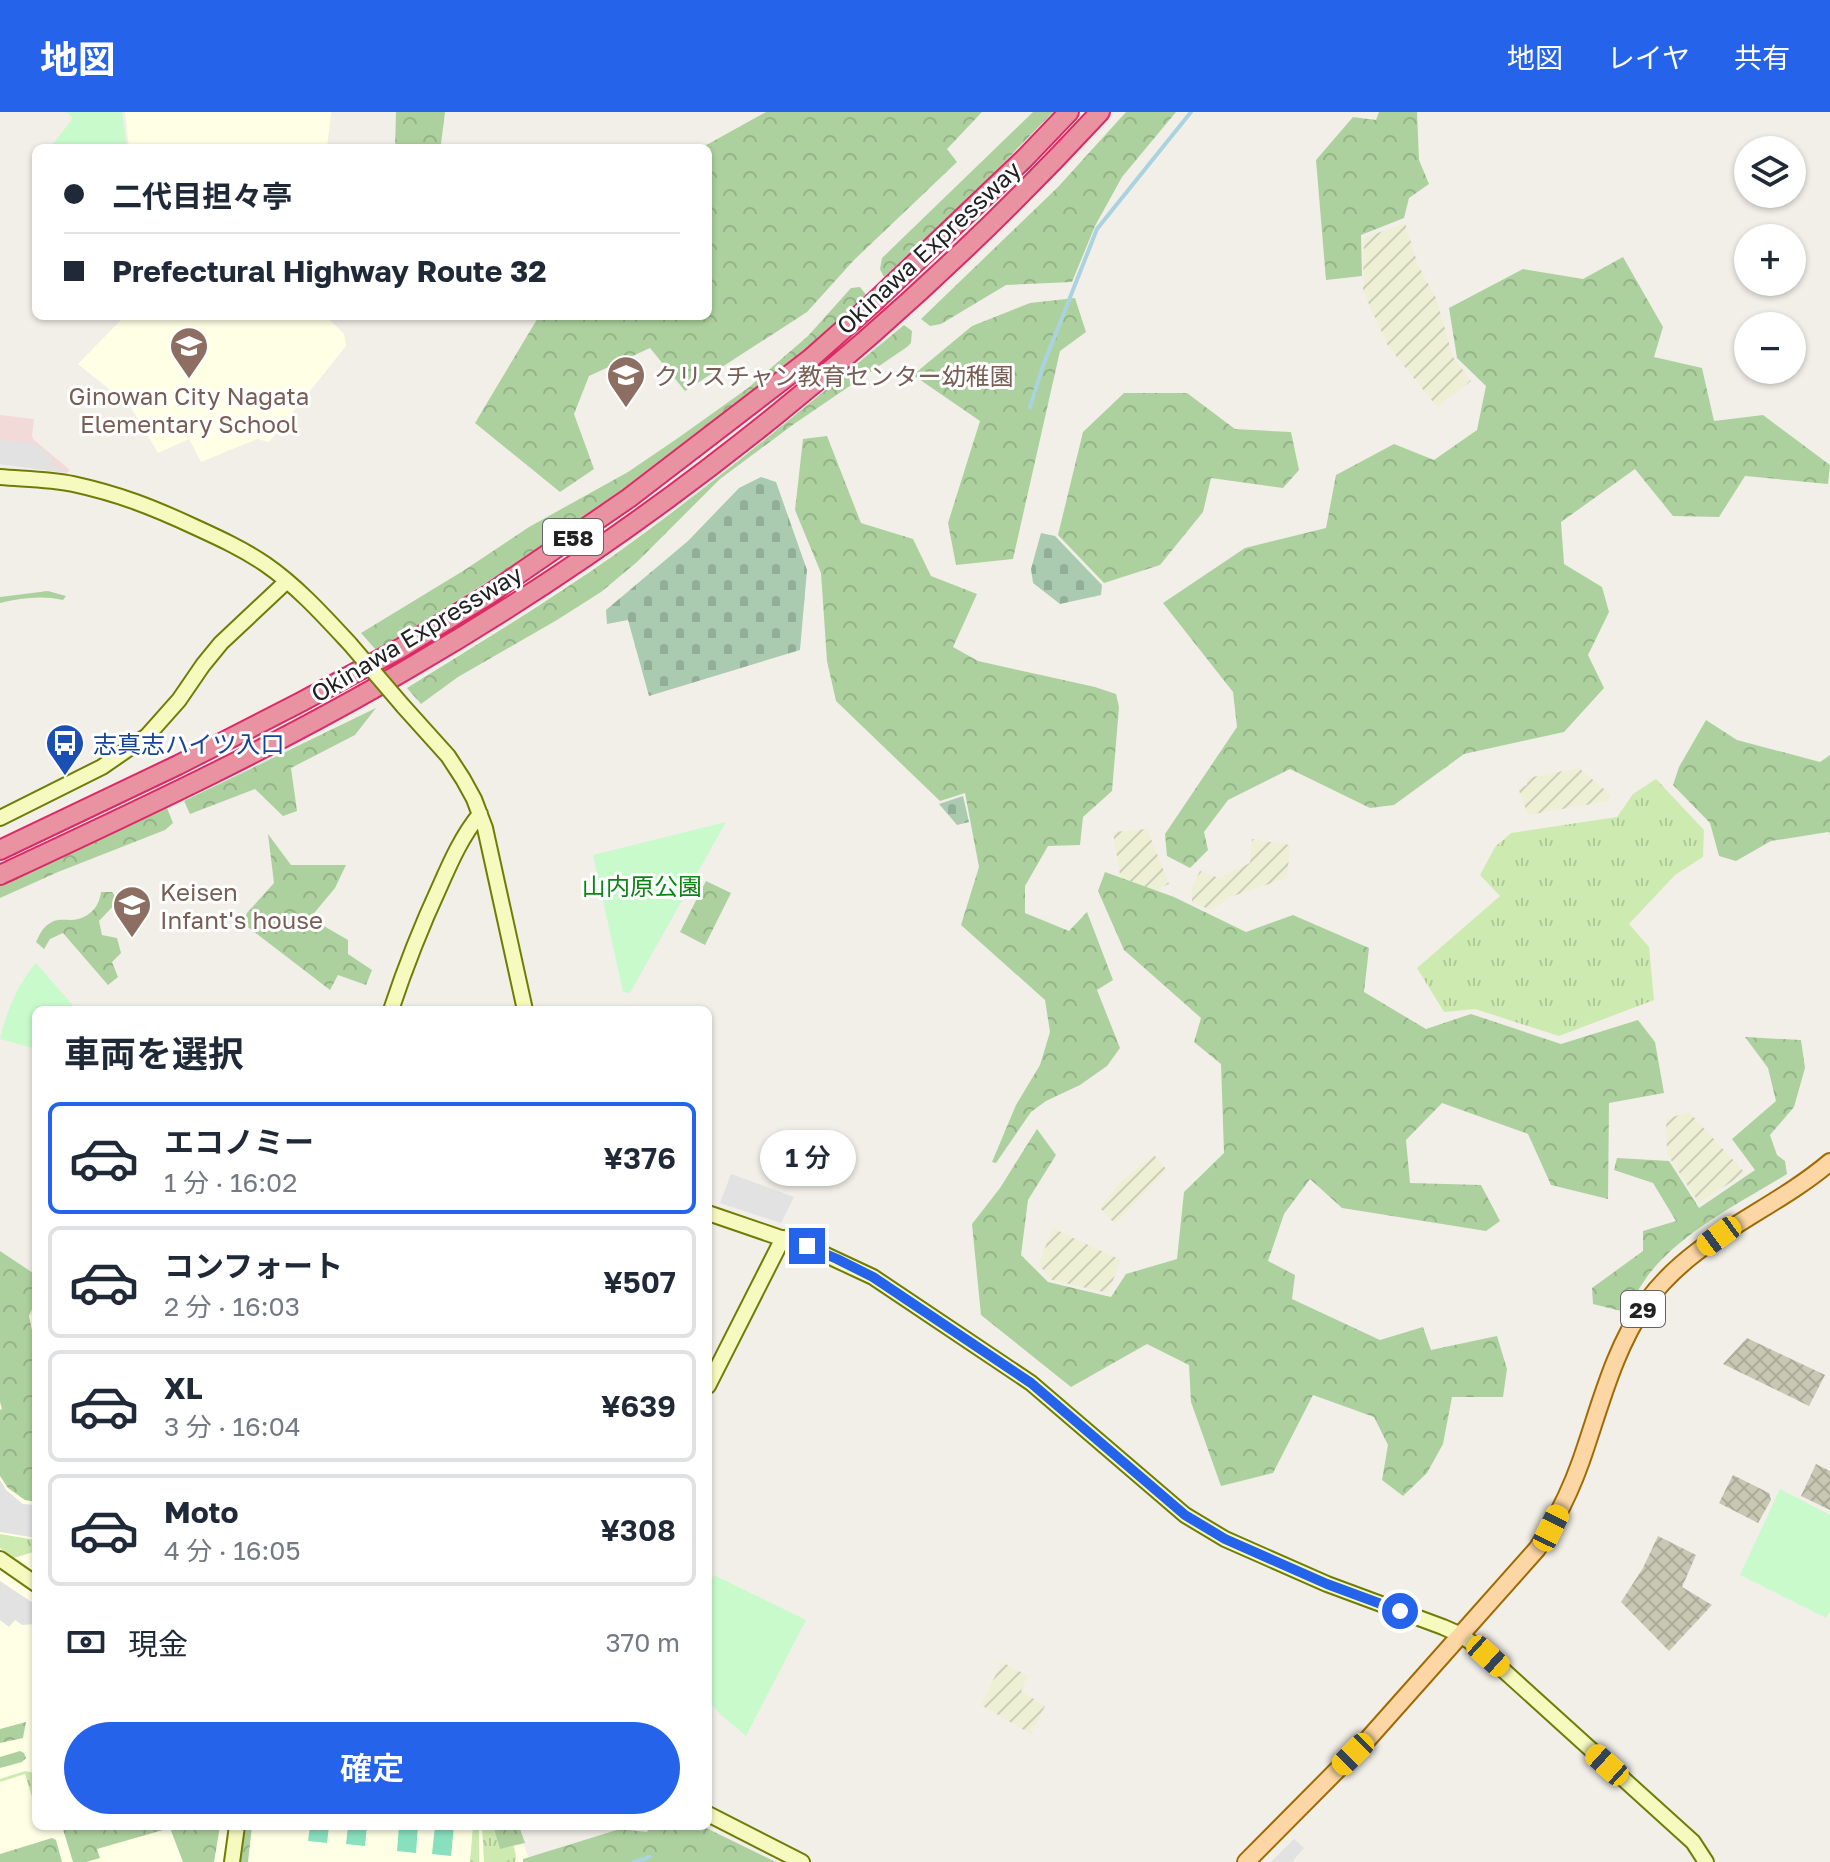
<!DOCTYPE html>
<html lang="ja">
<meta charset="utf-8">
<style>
:root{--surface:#fff;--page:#f6f6f7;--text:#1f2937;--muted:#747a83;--line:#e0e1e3;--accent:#2563eb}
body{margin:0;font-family:"Golos Text","Noto Sans JP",sans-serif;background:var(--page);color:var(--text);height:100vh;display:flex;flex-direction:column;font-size:30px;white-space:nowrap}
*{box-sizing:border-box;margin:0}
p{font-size:26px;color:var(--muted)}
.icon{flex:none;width:44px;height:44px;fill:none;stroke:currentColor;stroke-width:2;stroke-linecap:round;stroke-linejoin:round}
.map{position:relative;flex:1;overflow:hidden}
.drawer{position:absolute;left:32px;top:894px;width:680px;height:824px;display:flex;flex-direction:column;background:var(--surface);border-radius:12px;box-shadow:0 2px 6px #0004}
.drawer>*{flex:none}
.banner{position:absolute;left:32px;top:32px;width:680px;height:176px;border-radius:12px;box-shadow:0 2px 6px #0004;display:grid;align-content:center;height:176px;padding:0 32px;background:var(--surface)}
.tools{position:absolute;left:1734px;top:24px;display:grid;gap:16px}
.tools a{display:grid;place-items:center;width:72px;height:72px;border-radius:50%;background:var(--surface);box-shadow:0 2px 6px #0004;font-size:40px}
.end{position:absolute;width:36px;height:36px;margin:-18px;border:10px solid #2563eb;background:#fff;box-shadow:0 0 0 4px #fff}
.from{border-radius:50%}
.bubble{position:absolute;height:56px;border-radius:28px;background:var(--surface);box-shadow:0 2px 6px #0004;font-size:26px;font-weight:600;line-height:56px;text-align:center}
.car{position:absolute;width:24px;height:48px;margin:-24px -12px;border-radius:10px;box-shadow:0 0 6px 2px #0007;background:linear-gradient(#f5c518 24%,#345 0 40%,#f5c518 0 76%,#345 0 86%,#f5c518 0)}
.banner b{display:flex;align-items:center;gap:28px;height:76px;font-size:30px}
.banner b+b{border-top:2px solid var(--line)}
.banner i{width:20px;height:20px;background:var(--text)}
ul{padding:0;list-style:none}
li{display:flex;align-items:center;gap:24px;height:112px;margin:0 16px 12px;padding:0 16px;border:4px solid var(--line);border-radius:12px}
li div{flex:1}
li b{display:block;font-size:30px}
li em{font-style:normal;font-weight:600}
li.current{border-color:var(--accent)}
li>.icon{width:72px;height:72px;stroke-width:1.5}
h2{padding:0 32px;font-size:36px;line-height:96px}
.pay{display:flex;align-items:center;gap:20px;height:88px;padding:0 32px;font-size:30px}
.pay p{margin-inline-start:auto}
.action{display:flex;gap:16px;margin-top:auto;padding:16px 32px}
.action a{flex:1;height:92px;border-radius:48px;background:var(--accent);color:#fff;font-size:32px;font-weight:600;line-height:92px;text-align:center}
header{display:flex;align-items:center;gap:48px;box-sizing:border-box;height:112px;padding:0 40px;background:var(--accent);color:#fff}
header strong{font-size:38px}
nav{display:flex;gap:44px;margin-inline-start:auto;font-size:28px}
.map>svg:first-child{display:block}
</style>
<header>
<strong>地図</strong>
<nav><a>地図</a><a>レイヤ</a><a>共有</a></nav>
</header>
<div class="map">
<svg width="1830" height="1750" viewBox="0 0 1830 1750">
<defs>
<pattern id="construction-cross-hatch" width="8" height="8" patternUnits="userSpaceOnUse" patternTransform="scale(2)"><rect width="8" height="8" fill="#c7c7b4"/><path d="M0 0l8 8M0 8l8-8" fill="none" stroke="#abab9a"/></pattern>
<pattern id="farmland-furrows" width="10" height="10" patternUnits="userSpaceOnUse" patternTransform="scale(2)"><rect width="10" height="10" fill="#eef0d5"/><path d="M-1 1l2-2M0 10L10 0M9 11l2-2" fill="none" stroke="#ccceb7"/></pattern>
<pattern id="grass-tufts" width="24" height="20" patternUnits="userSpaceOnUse" patternTransform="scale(2)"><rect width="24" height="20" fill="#cdebb0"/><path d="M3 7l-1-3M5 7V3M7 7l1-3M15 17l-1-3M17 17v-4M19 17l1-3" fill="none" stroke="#b0c997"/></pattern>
<pattern id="forest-crowns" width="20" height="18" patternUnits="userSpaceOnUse" patternTransform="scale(2)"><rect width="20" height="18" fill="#add19e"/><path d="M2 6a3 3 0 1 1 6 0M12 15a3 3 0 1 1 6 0" fill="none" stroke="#95b388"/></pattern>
<pattern id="cemetery-stones" width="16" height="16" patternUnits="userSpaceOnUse" patternTransform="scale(2)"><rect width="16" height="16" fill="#aacbaf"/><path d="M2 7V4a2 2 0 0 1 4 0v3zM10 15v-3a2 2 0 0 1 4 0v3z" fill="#92ae96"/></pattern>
</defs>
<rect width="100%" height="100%" fill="#f2efe9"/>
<path fill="#f2dad9" d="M0,303L34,307L32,324L34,328L70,358L67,361L0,352Z"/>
<path fill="#ffffe5" d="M125,0H331L327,36H129Z
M122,204H326L344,222L346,234L269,330L257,327L201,350L189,327L158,341L130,294L78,252L120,209Z
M0,1142L23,1172L36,1220V1714H517L529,1747L767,1750H0Z"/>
<path fill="url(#construction-cross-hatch)" d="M1747,1226L1825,1263L1809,1294L1723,1252Z
M1816,1352L1830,1359V1398L1801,1384Z
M1733,1363L1769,1381L1771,1388L1758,1411L1719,1391Z
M1658,1424L1696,1443L1682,1475L1712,1493L1669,1539L1621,1490L1643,1456Z"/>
<path fill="url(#farmland-furrows)" d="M1405,111L1418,153L1436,186L1453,245L1471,269L1437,295L1388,234L1363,179L1364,126Z
M1579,656L1611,683L1608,689L1528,703L1518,676L1527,673V666Z
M1147,717L1169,772L1138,786L1122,775L1113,720Z
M1252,727L1290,733L1287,766L1230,785L1212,798L1192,791V774L1200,759L1219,766L1250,751Z
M1689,1000L1745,1061L1699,1091L1667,1042L1666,1007Z
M1154,1043L1167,1058L1115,1112L1100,1096L1122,1068Z
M1052,1116L1121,1148L1108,1181L1052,1168L1039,1153Z
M1002,1550L1028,1564L1021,1579L1045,1594L1031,1622L981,1593Z"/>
<path fill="url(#grass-tufts)" d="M1656,667L1704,718L1703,745L1675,763L1629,812L1649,835L1654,888L1559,924L1475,897L1444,900L1417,856L1500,784L1480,763L1495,735L1511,721L1617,705L1633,682Z
M0,1422L36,1428V1439L14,1446L0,1436Z
M25,1659L34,1661L36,1664V1684L32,1685L25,1662L0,1670V1667Z
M473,1714H479V1750H470Z
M482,1714H493L500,1736L514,1734L516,1745L515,1750H484Z"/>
<path fill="url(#forest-crowns)" d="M396,0H445L441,32L442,36H395Z
M766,0H982L947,37L957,50L854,148L807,200L685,279L650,236L589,264L574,302L594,357L560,380L475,311L539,204H708V36H701Z
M1033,0H1053L981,74L884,165L880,157L882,146Z
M1126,0H1176L1122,65L1095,114L1072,170L1006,173L941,212L930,214L921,207L1058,75Z
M1379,0H1417L1419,48L1429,72L1409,86L1404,106L1361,123L1362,164L1326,168L1316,48L1353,5L1376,8Z
M1623,145L1663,215L1654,245L1702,256L1714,309L1763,303L1830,353L1828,372L1745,364L1719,405L1673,404L1635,357L1561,410L1564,452L1602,475L1609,500L1588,543L1604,576L1564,620L1464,642L1394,693L1370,696L1290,657L1228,688L1204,720L1208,738L1190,756L1167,744L1165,722L1237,615L1233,580L1163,491L1245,436L1326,416L1336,363L1394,332L1434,348L1477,318L1486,274L1457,246L1449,196L1523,157L1583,167Z
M860,175L867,184C818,226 770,270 719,310C611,394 494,467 376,538L361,521L463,459L529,415L628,360L678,326L748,276L808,224L851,176Z
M1075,186L1086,220L1060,239L1013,447L956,453L948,411L980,309L913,263L972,214L1030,191Z
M904,213L912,219L911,231L907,235L794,312L720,367L637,450L601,480L557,508L458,565L421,592L407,576C478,532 549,489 617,441C716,370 810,291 904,213Z
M1124,281H1187L1235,317L1291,320L1299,358L1283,376L1211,366L1203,400L1160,453L1104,471L1058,423L1083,320Z
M827,324L861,411L913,427L931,464L977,482L953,535L978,549L1095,575L1116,582L1119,595L1112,679L1083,705L1080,733L1048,734L1025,774V801L1069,819L1087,800L1113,868L1097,878L1120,936L1107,954L1080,973L1046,989L1031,1000L996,1051L992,1050L1016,993L1040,953L1050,920L1045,888L961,813L979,755L965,681L940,689L836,589L827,549L821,461L795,398L803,327Z
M48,479L66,484L63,488C42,483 21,486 0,491V485Z
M376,596L355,623L291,656L297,699L283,704L255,677L190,702L184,689Z
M1706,608L1737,628L1820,650L1830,643V721L1828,720L1771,729L1736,749L1719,744L1710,711L1673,673L1679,655Z
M167,696L173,711L165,718L58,760L0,786V774Z
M268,722L291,753H346L335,776L310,806L348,828V842L372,858L366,873L338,863L330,878L240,809L274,771Z
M1105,760L1174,785L1246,820L1293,803L1369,836L1364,880L1426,917L1471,902L1561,932L1638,908L1655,930L1664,981L1609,991L1608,1087L1551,1073L1528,1022L1442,991L1406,1028L1410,1071L1481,1073L1500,1109L1486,1119L1342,1096L1310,1067L1284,1102L1268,1149L1295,1163L1292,1187L1380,1228L1423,1215L1431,1238L1497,1224L1507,1257L1503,1285H1452L1443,1332L1427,1361L1403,1384L1382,1368L1388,1333L1374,1305L1313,1283L1273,1361L1221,1374L1191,1290L1189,1253L1147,1232L1071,1275L981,1203L972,1112L1000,1076L1037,1017L1056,1043L1028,1088L1021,1143L1048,1170L1111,1185L1126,1162L1177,1147L1184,1080L1224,1041L1221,952L1194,930L1201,906L1124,838L1098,779Z
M706,769L731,781L705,833L680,820Z
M101,780H112L118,789L99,809L102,823L117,826L121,841L112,850L118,865L108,873L63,821L50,827L44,837L36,830C40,822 43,814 52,810C57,807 65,808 71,808C88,807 99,796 101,780Z
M1745,925L1801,928L1805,956L1794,995L1770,1023L1777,1043L1785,1049L1787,1062C1740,1091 1684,1118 1649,1162C1640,1174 1633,1187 1625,1200L1593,1192L1592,1176L1643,1139V1119L1676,1109L1653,1071L1614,1058L1617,1046L1669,1049L1699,1096L1755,1058L1732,1027L1776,989L1768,956Z
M0,1139L36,1163V1188L29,1204L36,1238V1390L25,1388L8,1376L0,1364V1298L2,1297L0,1290Z
M26,1610L23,1626L0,1631V1617Z
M20,1639L24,1641L26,1646L22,1650L0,1656V1645Z
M62,1714H220L214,1750H183L170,1716L97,1737L100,1746L86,1750H73Z
M245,1714H252L248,1750H240Z
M493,1714H519L525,1731L500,1737Z
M651,1714H702L776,1750H523V1747L620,1717L647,1720Z
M52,1726L56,1728L62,1750H0V1742Z"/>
<path fill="url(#cemetery-stones)" d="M761,365L776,370L807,458L800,538L649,584L628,508L607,512L606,498L688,429L739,376Z
M1041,421L1055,424L1102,473L1101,483L1060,492L1033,471L1031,457Z
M963,684L969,710L957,713L939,692Z"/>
<path fill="#c8facc" d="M66,0H122L127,36H55L53,32L73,6Z
M726,710L630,881L623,880L593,743Z
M36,851L77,898H36V937L0,927C7,899 17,873 36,851Z
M1780,1377L1830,1403V1499L1826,1506L1740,1463Z
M714,1463L806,1508L746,1624L720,1602L708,1588V1476Z"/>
<path fill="#88e0be" d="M310,1714H329L327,1731L308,1729Z
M348,1714H367L365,1734L346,1732Z
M399,1714H418L416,1741L397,1739Z
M435,1714H454L451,1744L432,1742Z"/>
<path fill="#e2e2e2" d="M0,328L35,332L53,347L49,353L60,355L59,360L0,352Z
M731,1062L794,1085L781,1111L720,1091Z
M0,1368L6,1378L23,1392L36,1393V1426L0,1420Z
M0,1469L36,1493V1512L22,1513L15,1508L9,1515L0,1508Z
M1294,1727L1304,1736L1292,1750H1271Z"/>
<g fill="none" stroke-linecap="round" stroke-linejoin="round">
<path stroke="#aad3df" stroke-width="4" d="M1030,295L1043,254L1097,117L1191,0
M634,1750L650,1745"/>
<defs>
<path id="secondary" d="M0,365C24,367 50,367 73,372C119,382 152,395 195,415C219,426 243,437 265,452C297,474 324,504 350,532
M403,594L448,644L463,667L474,687L485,716L525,898
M0,706L102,655L147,624L179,588L203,553L221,531L287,469
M391,898C405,856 421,815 440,774C451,749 462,724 480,702
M708,1101L813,1137L873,1165L1031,1271L1185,1403L1225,1427L1327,1472L1443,1515L1461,1523L1480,1537L1693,1730L1706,1750
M708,1274L783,1126
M0,1447L36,1472
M708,1702L802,1750
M232,1750L237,1714"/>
<path id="primary" d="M1246,1750L1368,1627L1537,1437C1555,1410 1570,1380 1581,1349C1600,1295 1613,1239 1646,1191C1692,1126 1771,1100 1830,1050"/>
<path id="highway" d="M0,738L178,653L301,590L401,536L488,483L629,386L810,247L872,192L1024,47L1069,0
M0,763C139,698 279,633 411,555C666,407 900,216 1100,0"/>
</defs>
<use href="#secondary" stroke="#707d05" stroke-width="18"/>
<use href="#primary" stroke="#a06b00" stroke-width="20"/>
<use href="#highway" stroke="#dc2a67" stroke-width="22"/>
<use href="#secondary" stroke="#f7fabf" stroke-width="14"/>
<use href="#primary" stroke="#fcd6a4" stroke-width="16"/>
<use href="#highway" stroke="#e892a2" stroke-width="18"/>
<defs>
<path id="secondary-bridge" d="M350,532L403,594"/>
</defs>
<use href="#secondary-bridge" stroke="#707d05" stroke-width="18" stroke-linecap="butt"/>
<use href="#secondary-bridge" stroke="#f7fabf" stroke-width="14"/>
</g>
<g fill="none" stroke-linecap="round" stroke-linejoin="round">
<path stroke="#2563eb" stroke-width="10" d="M807,1134L837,1147L873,1165L1031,1271L1185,1403L1225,1427L1327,1472L1400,1499"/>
</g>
<defs>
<symbol id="school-pin" viewBox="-11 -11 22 30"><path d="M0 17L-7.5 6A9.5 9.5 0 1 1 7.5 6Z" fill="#8d6e63" stroke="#fff"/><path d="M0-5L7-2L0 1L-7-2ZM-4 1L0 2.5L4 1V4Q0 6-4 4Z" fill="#fff"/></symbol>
<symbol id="bus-pin" viewBox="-11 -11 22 30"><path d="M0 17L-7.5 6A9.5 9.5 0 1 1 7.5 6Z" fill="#1a4fb4" stroke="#fff"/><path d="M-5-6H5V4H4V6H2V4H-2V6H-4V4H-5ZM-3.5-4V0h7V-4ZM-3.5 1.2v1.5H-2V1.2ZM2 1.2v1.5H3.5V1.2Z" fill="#fff"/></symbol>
</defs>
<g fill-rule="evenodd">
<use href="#school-pin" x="167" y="212" width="44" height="60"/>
<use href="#school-pin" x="604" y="241" width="44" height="60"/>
<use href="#bus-pin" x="43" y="609" width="44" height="60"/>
<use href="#school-pin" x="110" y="771" width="44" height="60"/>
</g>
<g text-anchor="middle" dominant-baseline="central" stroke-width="6" stroke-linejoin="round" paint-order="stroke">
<g fill="#fff" stroke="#646464" stroke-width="2">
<rect x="543" y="407" width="60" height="36" rx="6"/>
<rect x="1621" y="1179" width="44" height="36" rx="6"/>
</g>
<g font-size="22" font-weight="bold" fill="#222">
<text x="573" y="425">E58</text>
<text x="1643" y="1197">29</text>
</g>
<g font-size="24" fill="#222" stroke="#fff">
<text transform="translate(928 135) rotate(-43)">Okinawa Expressway</text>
<text transform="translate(416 521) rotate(-31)">Okinawa Expressway</text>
</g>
<g font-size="24" fill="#785e54" stroke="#fff" text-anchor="start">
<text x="654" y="263">クリスチャン教育センター幼稚園</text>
<text x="189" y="283" text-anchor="middle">Ginowan City Nagata<tspan x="189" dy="28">Elementary School</tspan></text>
<text x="160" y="779">Keisen<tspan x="160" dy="28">Infant's house</tspan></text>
</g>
<g font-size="24" fill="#164399" stroke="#fff" text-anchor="start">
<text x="93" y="631">志真志ハイツ入口</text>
</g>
<g font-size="24" fill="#0c8416" stroke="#fff">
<text x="642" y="773">山内原公園</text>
</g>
</g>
</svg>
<div class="tools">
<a><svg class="icon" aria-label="layers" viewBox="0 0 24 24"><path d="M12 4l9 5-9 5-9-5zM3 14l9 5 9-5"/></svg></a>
<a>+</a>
<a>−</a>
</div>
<i class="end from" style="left:1400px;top:1499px"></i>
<i class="end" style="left:807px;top:1134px"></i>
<div class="bubble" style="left:760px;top:1018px;width:96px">1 分</div>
<i class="car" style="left:1719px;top:1124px;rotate:234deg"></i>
<i class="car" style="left:1551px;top:1416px;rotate:26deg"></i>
<i class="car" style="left:1488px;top:1544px;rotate:132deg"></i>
<i class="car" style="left:1353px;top:1642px;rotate:225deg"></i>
<i class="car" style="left:1607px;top:1653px;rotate:312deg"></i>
<div class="banner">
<b><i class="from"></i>二代目担々亭</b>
<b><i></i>Prefectural Highway Route 32</b>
</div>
<section class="drawer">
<h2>車両を選択</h2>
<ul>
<li class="current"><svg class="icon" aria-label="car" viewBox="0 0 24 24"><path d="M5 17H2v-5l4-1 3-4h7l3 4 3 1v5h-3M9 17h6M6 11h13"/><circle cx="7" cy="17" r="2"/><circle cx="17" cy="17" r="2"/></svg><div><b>エコノミー</b><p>1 分 · 16:02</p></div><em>¥376</em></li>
<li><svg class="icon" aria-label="car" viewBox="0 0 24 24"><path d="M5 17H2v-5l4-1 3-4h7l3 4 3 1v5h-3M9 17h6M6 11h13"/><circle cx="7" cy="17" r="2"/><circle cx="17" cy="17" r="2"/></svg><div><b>コンフォート</b><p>2 分 · 16:03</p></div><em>¥507</em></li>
<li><svg class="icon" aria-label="car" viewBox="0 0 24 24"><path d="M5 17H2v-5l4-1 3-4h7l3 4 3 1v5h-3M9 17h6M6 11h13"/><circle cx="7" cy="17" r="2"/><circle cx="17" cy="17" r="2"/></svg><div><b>XL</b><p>3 分 · 16:04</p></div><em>¥639</em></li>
<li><svg class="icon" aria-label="car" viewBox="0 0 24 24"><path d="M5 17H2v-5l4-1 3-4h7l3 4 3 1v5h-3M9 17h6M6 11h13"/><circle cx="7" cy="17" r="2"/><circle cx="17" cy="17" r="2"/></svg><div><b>Moto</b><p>4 分 · 16:05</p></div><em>¥308</em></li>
</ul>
<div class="pay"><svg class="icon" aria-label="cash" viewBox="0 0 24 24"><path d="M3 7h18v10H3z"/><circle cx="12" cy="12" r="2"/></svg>現金<p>370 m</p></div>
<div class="action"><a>確定</a></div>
</section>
</div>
